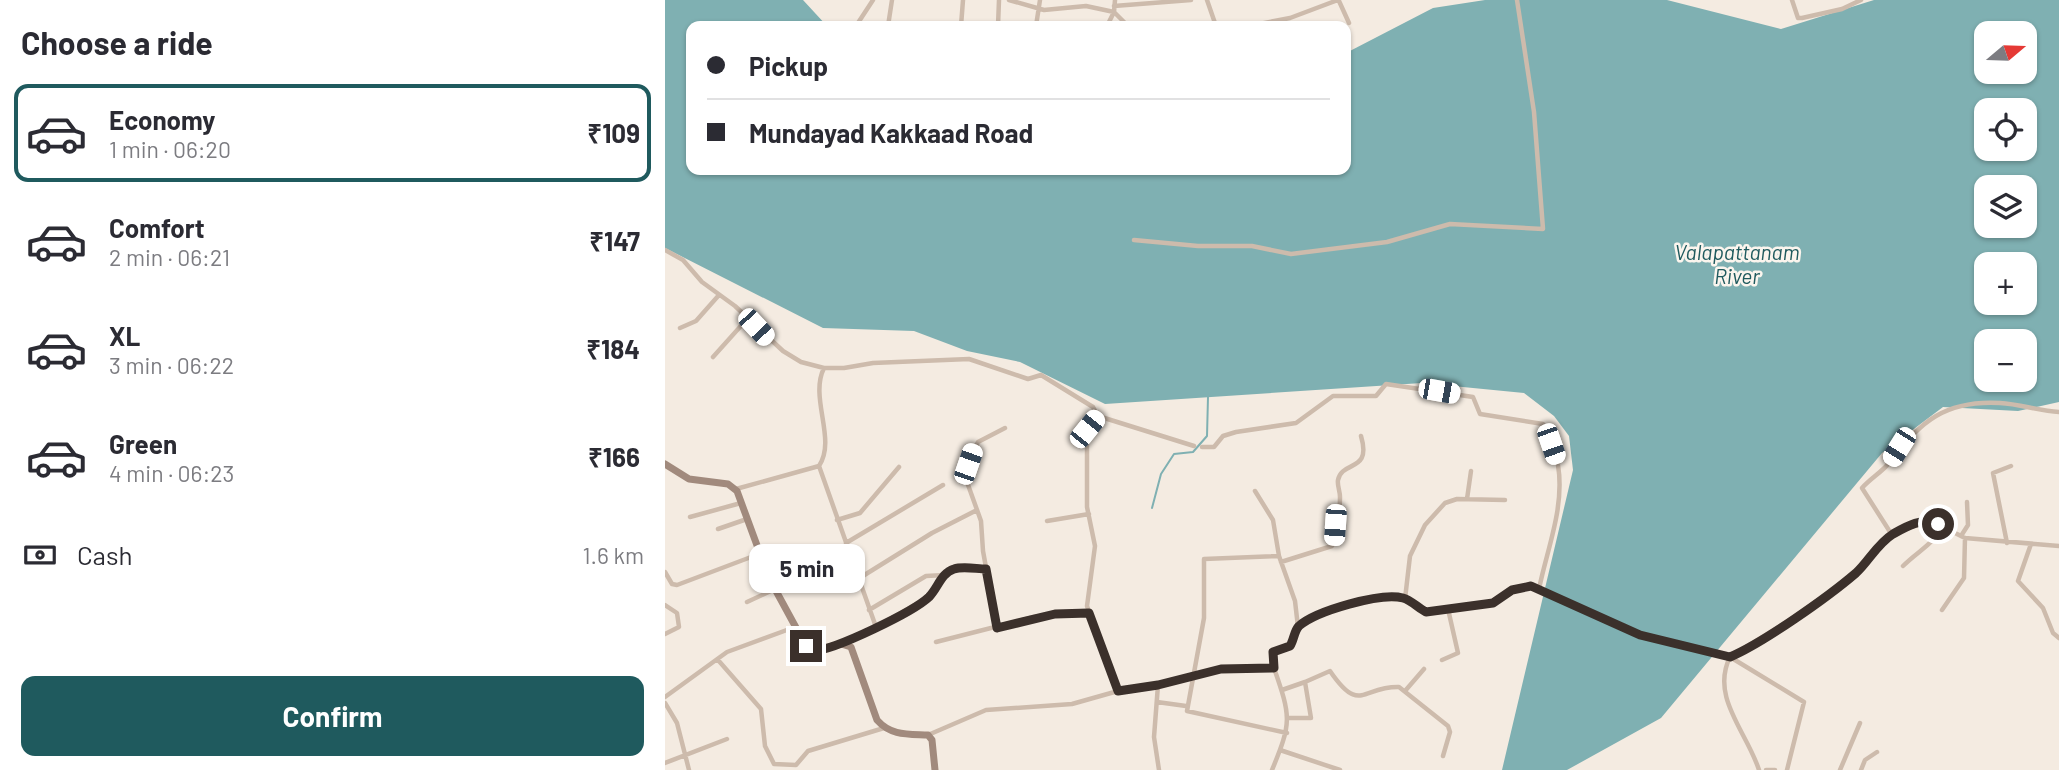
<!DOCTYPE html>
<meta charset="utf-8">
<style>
:root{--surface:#fff;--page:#f7f7f7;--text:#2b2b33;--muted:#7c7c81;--line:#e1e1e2;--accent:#1f5a5e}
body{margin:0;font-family:Barlow,sans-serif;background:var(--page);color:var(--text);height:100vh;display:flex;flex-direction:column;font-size:26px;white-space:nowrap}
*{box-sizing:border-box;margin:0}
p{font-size:23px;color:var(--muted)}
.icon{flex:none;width:38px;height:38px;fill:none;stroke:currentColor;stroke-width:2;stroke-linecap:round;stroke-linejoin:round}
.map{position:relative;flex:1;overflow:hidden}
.drawer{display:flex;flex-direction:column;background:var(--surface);width:665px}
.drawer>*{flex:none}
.guide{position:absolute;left:21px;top:21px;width:665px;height:154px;border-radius:14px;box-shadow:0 2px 5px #0004;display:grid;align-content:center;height:154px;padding:0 21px;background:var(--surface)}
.needle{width:46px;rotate:71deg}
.tools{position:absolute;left:1309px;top:21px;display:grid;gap:14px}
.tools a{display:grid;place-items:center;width:63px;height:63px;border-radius:14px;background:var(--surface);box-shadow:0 2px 5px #0004;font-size:35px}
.end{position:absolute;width:32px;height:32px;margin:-16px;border:9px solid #3b302b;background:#fff;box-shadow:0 0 0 4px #fff}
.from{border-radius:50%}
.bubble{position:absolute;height:49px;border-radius:14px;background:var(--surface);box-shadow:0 2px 5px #0004;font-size:23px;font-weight:700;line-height:49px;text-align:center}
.car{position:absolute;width:21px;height:42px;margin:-21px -10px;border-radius:9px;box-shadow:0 0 5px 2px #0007;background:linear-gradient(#fff 24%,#345 0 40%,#fff 0 76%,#345 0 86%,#fff 0)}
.guide b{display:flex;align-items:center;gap:24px;height:66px;font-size:26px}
.guide b+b{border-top:2px solid var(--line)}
.guide i{width:18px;height:18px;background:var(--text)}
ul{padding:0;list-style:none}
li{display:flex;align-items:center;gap:21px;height:98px;margin:0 14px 10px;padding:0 7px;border:4px solid transparent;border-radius:14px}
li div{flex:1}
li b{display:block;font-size:26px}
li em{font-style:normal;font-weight:700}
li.on{border-color:var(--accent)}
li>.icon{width:63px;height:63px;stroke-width:1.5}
h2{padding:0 21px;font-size:32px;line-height:84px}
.pay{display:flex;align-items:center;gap:18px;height:77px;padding:0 21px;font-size:26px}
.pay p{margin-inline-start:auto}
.action{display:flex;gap:14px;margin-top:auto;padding:14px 21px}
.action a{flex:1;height:80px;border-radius:14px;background:var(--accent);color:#fff;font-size:28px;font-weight:700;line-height:80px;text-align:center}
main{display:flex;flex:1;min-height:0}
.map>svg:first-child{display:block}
</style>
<main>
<section class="drawer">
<h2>Choose a ride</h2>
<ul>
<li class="on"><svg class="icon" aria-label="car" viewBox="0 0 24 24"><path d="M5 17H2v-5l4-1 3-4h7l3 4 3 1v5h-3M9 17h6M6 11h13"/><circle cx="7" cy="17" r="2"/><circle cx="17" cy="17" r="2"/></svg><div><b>Economy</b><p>1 min · 06:20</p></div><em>₹109</em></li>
<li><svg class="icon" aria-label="car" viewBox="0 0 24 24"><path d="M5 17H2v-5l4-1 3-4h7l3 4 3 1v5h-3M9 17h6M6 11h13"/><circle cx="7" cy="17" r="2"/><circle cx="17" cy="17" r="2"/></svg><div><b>Comfort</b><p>2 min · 06:21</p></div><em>₹147</em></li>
<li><svg class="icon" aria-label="car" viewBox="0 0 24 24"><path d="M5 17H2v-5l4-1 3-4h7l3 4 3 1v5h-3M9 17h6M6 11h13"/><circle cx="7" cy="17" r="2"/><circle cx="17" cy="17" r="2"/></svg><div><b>XL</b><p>3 min · 06:22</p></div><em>₹184</em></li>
<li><svg class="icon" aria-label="car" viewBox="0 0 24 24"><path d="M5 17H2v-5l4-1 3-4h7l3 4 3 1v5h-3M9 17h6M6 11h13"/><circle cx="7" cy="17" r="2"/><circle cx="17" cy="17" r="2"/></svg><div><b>Green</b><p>4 min · 06:23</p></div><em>₹166</em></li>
</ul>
<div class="pay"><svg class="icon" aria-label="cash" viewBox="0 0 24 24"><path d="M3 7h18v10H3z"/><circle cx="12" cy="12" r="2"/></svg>Cash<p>1.6 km</p></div>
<div class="action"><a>Confirm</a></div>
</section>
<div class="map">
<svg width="1394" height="770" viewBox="0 0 1394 770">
<rect width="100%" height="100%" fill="#f4ebe1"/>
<path fill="#7fb0b2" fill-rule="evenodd" d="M0,0H138L162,26H26V170H681V53L768,8L820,0H1002L1116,29L1209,0H1394V402L1353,411L1278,407L1217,453L996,718L902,770H837L908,470L904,436L889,416L859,393L757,383L440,404L355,362L302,351L249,331L158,328L0,248ZM1321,33H1360V72H1321ZM1321,110H1360V149H1321ZM1321,187H1360V226H1321ZM1321,264H1360V303H1321ZM1321,341H1360V380H1321Z"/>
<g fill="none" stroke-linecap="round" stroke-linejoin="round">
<path stroke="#7fb0b2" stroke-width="2" d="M487,508L496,474L509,454L528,452L542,436L543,397"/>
<path stroke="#cdbbac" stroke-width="4.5" d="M344,0L379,10L421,6L449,12L442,26
M450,0L449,12L463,26
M542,0L551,26
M1127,0L1133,18H1137L1177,9L1196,0
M674,1L684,23
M449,6L526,0
M191,26L208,0
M223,26L227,0
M296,26L298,0
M333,26L334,0
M371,26L375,0
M584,26L625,18L673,0
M469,240L533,246H587L626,254L722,242L785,224L878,229L869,112L852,0
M0,250L18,260L37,282L70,306L118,351L136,362L159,368H179L208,363L304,359L363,379L376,375L428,407L433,416L529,446
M15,328L31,321L54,295
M48,357L83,318
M1394,412C1374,411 1355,404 1335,403C1281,400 1255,421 1225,462C1217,472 1206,478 1197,488L1227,535L1264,520L1300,538L1394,546
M433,416L422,429V507L430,546L422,606L453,691
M537,447H549L558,436L571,432L631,423L668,396H711L721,384L808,397L815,414L878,424C883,437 891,451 893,465C900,507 882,549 874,589
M154,466C172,439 144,398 159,368
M71,489L154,466L211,627L178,643
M590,491L608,520L614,556
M802,499L806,471
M25,517L76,503
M172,520L195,513L234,467
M382,521L424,514
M53,529L82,519
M1296,536L1303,525L1302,502
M181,543L278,485
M1342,543L1328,473L1346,466
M1366,544L1353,581L1378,608L1388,633L1394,638
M616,562L667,546C672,533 675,511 675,497C675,491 672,485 673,480C677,460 707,473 696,436
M1238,566C1252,552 1268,544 1279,527
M0,572L7,584L12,585L94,554
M193,579L267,533L312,510
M740,599L745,556L760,525L780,503L792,499L840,500
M82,602L110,589
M0,605L12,613L14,627L0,634
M204,610L261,576L280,575
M1277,610L1299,578L1300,538
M211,627L264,597L280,575L291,568L321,569
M332,628L318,551L316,521L302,482L303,464L313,442L340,428
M271,642L369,617L424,613
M53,660L96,709L100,746L109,764L131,765L143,751L219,728
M777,660L793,653L783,609
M609,668L608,652L625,646L632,629L643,620L665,610L713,598L740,599L761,612L828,603L847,590L866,587L975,634L1065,657L1120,623L1188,576L1227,535
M493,685L489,737L494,770
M617,690L640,682
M740,691L759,669
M0,697L62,652L130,627
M492,702L521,706
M0,703L12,723L24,770
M624,718H646L640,682L665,671C695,715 697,686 734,687L783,726L785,732L778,756
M622,733L522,711L539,618V559L614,556L630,601L633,627
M263,735L321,710L407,704L453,691L493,685L556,669L609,668C626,717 627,722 607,770
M615,750L675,770
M0,763L62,739
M1094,770C1082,732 1045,697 1065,657L1139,702L1122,770
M1101,770H1110
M1175,770L1195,723
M1196,770L1200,760L1212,752"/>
<path stroke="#a18a7d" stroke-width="7" d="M0,464L24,479L63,484L72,491L104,578L141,646L148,651L176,644L186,647L212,720C226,736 243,734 263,735L267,740L270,770"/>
</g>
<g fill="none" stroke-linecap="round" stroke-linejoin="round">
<path stroke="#3b302b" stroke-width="9" d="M141,646L148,651C170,650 248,612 264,597C273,588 276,573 289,569C298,566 312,569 321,569L332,628L390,614L424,613L453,691L493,685L556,669L609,668L608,652L625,646C629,640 629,631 634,626C651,611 716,592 738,598C746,600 753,608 761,612L828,603L847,590L866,586L975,635L1065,657C1098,643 1163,597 1191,573C1204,561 1212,544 1228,534C1242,526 1258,517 1273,524"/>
</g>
<g text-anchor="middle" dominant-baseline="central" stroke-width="5" stroke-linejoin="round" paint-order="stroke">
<g font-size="21" font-style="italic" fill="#1f5a5e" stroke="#fbf5ee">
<text x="1072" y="251">Valapattanam<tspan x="1072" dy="24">River</tspan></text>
</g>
</g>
</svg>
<div class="tools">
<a><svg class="needle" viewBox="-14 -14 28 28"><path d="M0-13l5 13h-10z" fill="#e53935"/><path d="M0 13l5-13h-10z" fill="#7c7c81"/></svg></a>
<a><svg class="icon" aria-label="locate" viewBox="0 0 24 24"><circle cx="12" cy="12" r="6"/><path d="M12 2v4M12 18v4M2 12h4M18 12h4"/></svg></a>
<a><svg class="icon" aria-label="layers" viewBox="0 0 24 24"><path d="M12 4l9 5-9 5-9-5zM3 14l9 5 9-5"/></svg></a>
<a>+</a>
<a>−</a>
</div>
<i class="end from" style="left:1273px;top:524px"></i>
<i class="end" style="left:141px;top:646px"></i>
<div class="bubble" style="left:84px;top:544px;width:116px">5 min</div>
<i class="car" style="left:91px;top:327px;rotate:137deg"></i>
<i class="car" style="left:774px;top:391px;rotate:100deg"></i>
<i class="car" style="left:422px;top:429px;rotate:39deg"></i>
<i class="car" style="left:886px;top:444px;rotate:161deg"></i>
<i class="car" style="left:1234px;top:447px;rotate:212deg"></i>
<i class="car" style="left:303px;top:464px;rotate:19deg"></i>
<i class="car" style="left:670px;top:525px;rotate:184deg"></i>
<div class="guide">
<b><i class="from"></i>Pickup</b>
<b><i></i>Mundayad Kakkaad Road</b>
</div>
</div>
</main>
